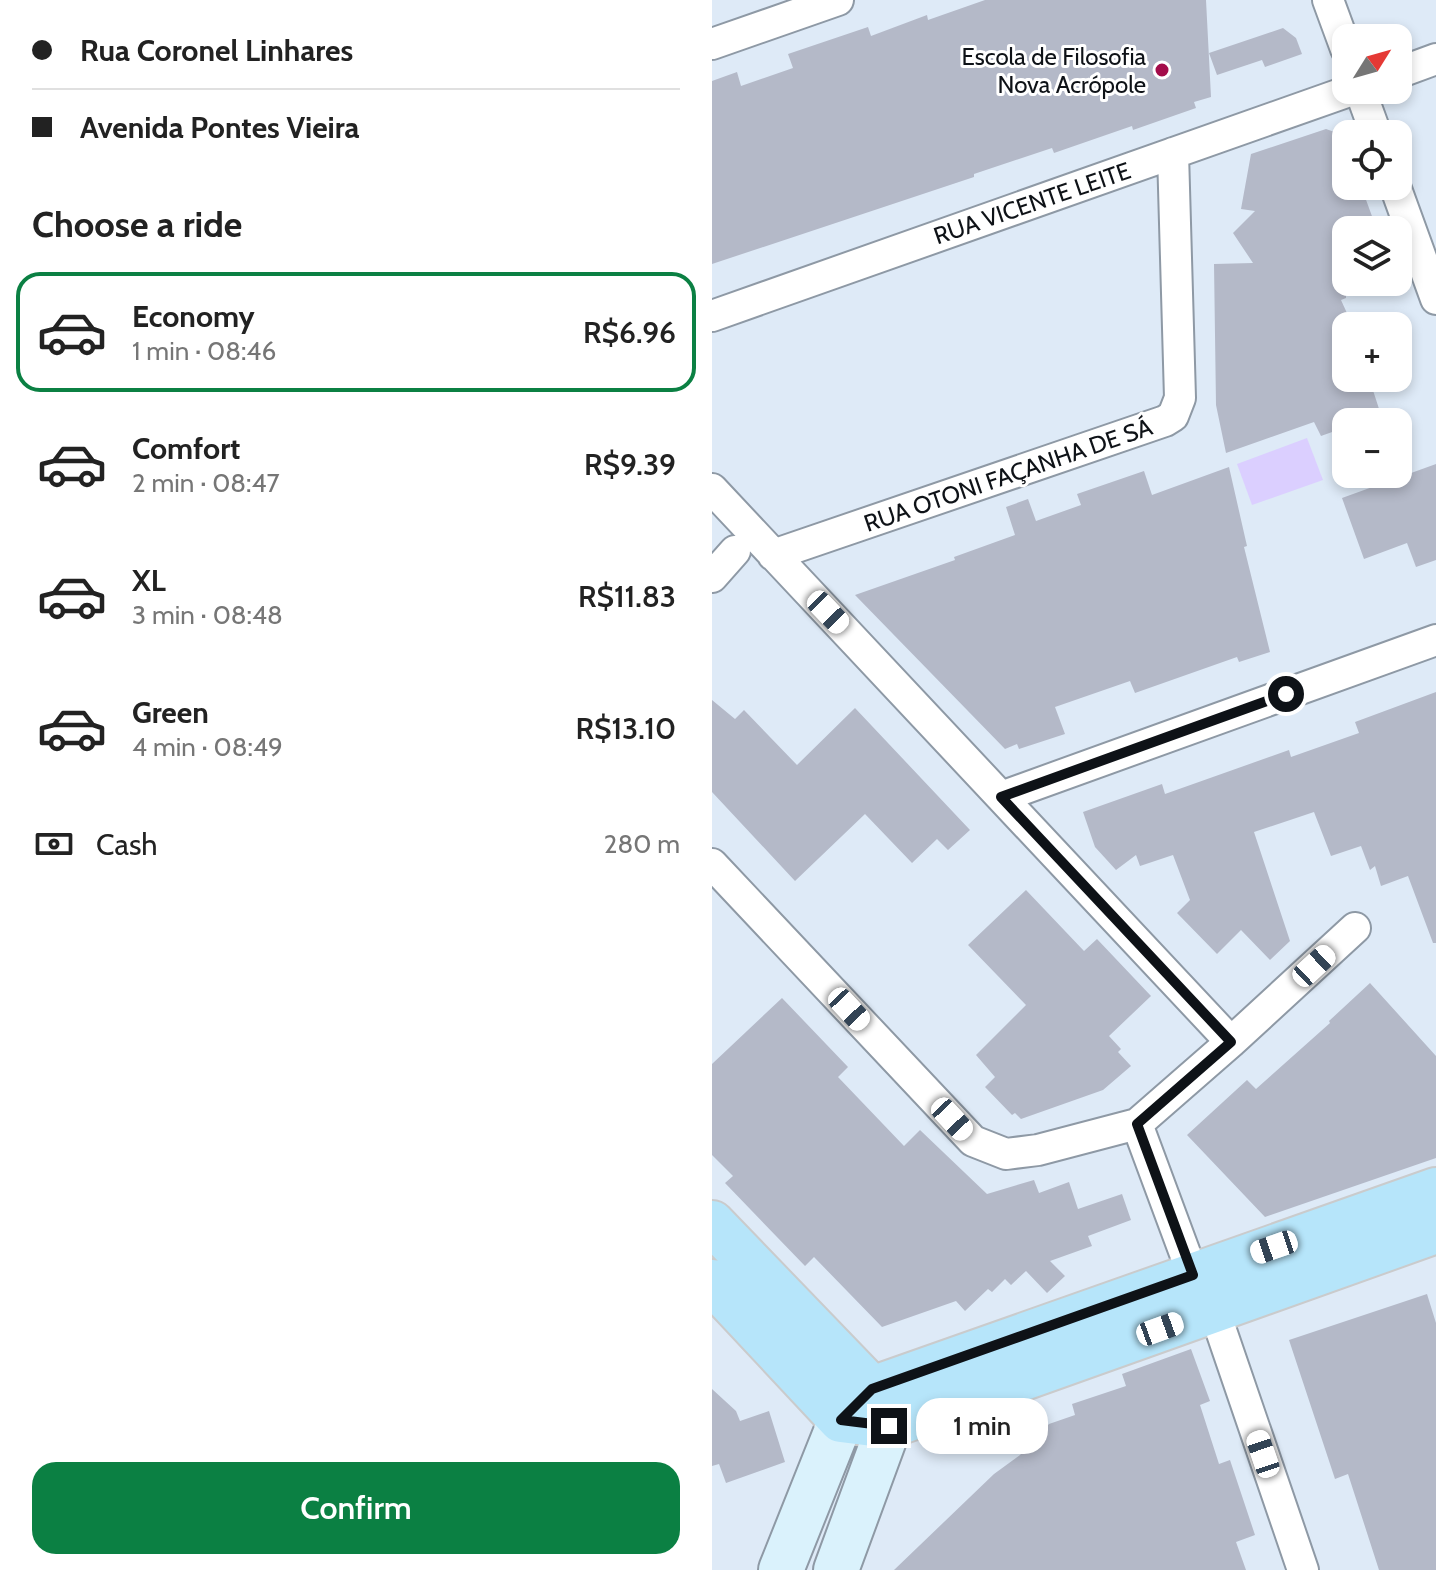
<!DOCTYPE html>
<meta charset="utf-8">
<style>
:root{--surface:#fff;--page:#f2f2f2;--text:#222;--muted:#767676;--line:#e0e0e0;--accent:#0b8043}
body{margin:0;font-family:Cabin,sans-serif;background:var(--page);color:var(--text);height:100vh;display:flex;flex-direction:column;font-size:30px;white-space:nowrap}
*{box-sizing:border-box;margin:0}
p{font-size:26px;color:var(--muted)}
.icon{flex:none;width:44px;height:44px;fill:none;stroke:currentColor;stroke-width:2;stroke-linecap:round;stroke-linejoin:round}
.map{position:relative;flex:1;overflow:hidden}
.panel{display:flex;flex-direction:column;background:var(--surface);width:712px}
.panel>*{flex:none}
.guide{display:grid;align-content:center;height:176px;padding:0 32px;background:var(--surface)}
.needle{width:52px;rotate:53deg}
.controls{position:absolute;left:620px;top:24px;display:grid;gap:16px}
.controls a{display:grid;place-items:center;width:80px;height:80px;border-radius:16px;background:var(--surface);box-shadow:0 4px 12px #0003;font-size:40px}
.end{position:absolute;width:36px;height:36px;margin:-18px;border:10px solid #0e1217;background:#fff;box-shadow:0 0 0 4px #fff}
.from{border-radius:50%}
.bubble{position:absolute;height:56px;border-radius:24px;background:var(--surface);box-shadow:0 4px 12px #0003;font-size:26px;font-weight:600;line-height:56px;text-align:center}
.car{position:absolute;width:24px;height:48px;margin:-24px -12px;border-radius:10px;box-shadow:0 0 6px 2px #0007;background:linear-gradient(#fff 24%,#345 0 40%,#fff 0 76%,#345 0 86%,#fff 0)}
.guide b{display:flex;align-items:center;gap:28px;height:76px;font-size:30px}
.guide b+b{border-top:2px solid var(--line)}
.guide i{width:20px;height:20px;background:var(--text)}
ul{padding:0;list-style:none}
li{display:flex;align-items:center;gap:24px;height:120px;margin:0 16px 12px;padding:0 16px;border:4px solid transparent;border-radius:24px}
li div{flex:1}
li b{display:block;font-size:30px}
li em{font-style:normal;font-weight:600}
li.current{border-color:var(--accent)}
li>.icon{width:72px;height:72px;stroke-width:1.5}
h2{padding:0 32px;font-size:36px;line-height:96px}
.pay{display:flex;align-items:center;gap:20px;height:88px;padding:0 32px;font-size:30px}
.pay p{margin-inline-start:auto}
.button{display:flex;gap:16px;margin-top:auto;padding:16px 32px}
.button a{flex:1;height:92px;border-radius:24px;background:var(--accent);color:#fff;font-size:32px;font-weight:600;line-height:92px;text-align:center}
main{display:flex;flex:1;min-height:0}
.map>svg:first-child{display:block}
</style>
<main>
<section class="panel">
<div class="guide">
<b><i class="from"></i>Rua Coronel Linhares</b>
<b><i></i>Avenida Pontes Vieira</b>
</div>
<h2>Choose a ride</h2>
<ul>
<li class="current"><svg class="icon" aria-label="car" viewBox="0 0 24 24"><path d="M5 17H2v-5l4-1 3-4h7l3 4 3 1v5h-3M9 17h6M6 11h13"/><circle cx="7" cy="17" r="2"/><circle cx="17" cy="17" r="2"/></svg><div><b>Economy</b><p>1 min · 08:46</p></div><em>R$6.96</em></li>
<li><svg class="icon" aria-label="car" viewBox="0 0 24 24"><path d="M5 17H2v-5l4-1 3-4h7l3 4 3 1v5h-3M9 17h6M6 11h13"/><circle cx="7" cy="17" r="2"/><circle cx="17" cy="17" r="2"/></svg><div><b>Comfort</b><p>2 min · 08:47</p></div><em>R$9.39</em></li>
<li><svg class="icon" aria-label="car" viewBox="0 0 24 24"><path d="M5 17H2v-5l4-1 3-4h7l3 4 3 1v5h-3M9 17h6M6 11h13"/><circle cx="7" cy="17" r="2"/><circle cx="17" cy="17" r="2"/></svg><div><b>XL</b><p>3 min · 08:48</p></div><em>R$11.83</em></li>
<li><svg class="icon" aria-label="car" viewBox="0 0 24 24"><path d="M5 17H2v-5l4-1 3-4h7l3 4 3 1v5h-3M9 17h6M6 11h13"/><circle cx="7" cy="17" r="2"/><circle cx="17" cy="17" r="2"/></svg><div><b>Green</b><p>4 min · 08:49</p></div><em>R$13.10</em></li>
</ul>
<div class="pay"><svg class="icon" aria-label="cash" viewBox="0 0 24 24"><path d="M3 7h18v10H3z"/><circle cx="12" cy="12" r="2"/></svg>Cash<p>280 m</p></div>
<div class="button"><a>Confirm</a></div>
</section>
<div class="map">
<svg width="724" height="1570" viewBox="0 0 724 1570">
<rect width="100%" height="100%" fill="#deeaf7"/>
<path fill="#dbcfff" d="M595,438L611,480L540,505L525,464Z"/>
<path fill="#b4b9c8" d="M273,0H494L499,97L482,102L484,108L421,130L420,126L342,153L340,148L262,174V177L0,264V81L25,72L29,86L81,68L76,54L156,27L159,36L215,15L216,20Z
M571,28L584,38L590,54L553,67L550,60L505,75L497,53Z
M614,129L628,134L632,139L634,186H649L665,230H634V298L629,300L639,322L634,323V378H657L669,415L649,422H634V427L609,436L602,422L514,453L504,405L502,264L541,263L521,233L543,211L529,209L539,154Z
M724,464V560L704,567L695,543L652,559L630,498Z
M517,467L535,546L532,547L558,652L527,662L525,657L423,693L418,681L343,707L353,734L307,749L305,744L293,749L143,595L243,560L242,557L303,535L294,507L316,499L324,521L369,505L365,494L432,471L440,495Z
M724,692V943H721L696,876L669,886L663,866L658,870L649,846L619,856L602,812L542,832L578,941L558,960L529,930L505,954L465,913L478,900L461,855L428,866L424,855L404,870L383,847L371,812L450,784L453,794L577,750L579,757L647,733L643,722Z
M0,700L23,719L32,710L85,765L143,708L258,830L236,850L225,839L200,863L153,814L83,881L0,792Z
M314,890L372,951L385,939L439,996L397,1036L409,1049L406,1052L419,1066L391,1090L309,1119L303,1113L300,1115L273,1087L283,1077L264,1055L314,1005L256,945Z
M658,983L724,1056V1158L553,1217L475,1135L535,1080L544,1089L618,1023L617,1021Z
M70,998L136,1067L126,1077L192,1146L208,1130L275,1194L322,1180L327,1193L357,1182L366,1209L410,1194L419,1220L376,1236L380,1246L338,1261L353,1276L335,1293L314,1271L299,1285L293,1279L280,1292L276,1289L253,1311L244,1301L170,1327L102,1257L93,1266L13,1183L21,1176L0,1155V1064Z
M715,1294L724,1323V1570H667L636,1474L623,1479L577,1340Z
M479,1349L498,1401L488,1405L507,1464L518,1460L543,1535L524,1542L534,1570H182L282,1474L308,1455L337,1424L363,1415L360,1404L414,1386L410,1374Z
M0,1389L24,1411L28,1421L57,1411L73,1462L14,1483L7,1464L0,1466Z"/>
<g fill="none" stroke-linecap="round" stroke-linejoin="round">
<defs>
<path id="street" d="M616,0L634,49
M0,44L126,0
M686,73L724,59
M648,90L664,134
M683,186L724,299
M0,316L640,90
M0,489L519,1042
M61,555L453,421L461,416L468,398L461,153
M0,577L23,551
M289,797L724,640
M0,864L261,1141L294,1154L326,1150L425,1124L519,1042L643,928
M425,1124L481,1275
M502,1310L591,1570"/>
<path id="secondary" d="M69,1570L129,1420L157,1392
M124,1570L177,1426"/>
<path id="primary" d="M0,1223L160,1389L172,1414
M0,1282L129,1420L177,1426L724,1231
M160,1389L724,1190"/>
</defs>
<use href="#street" stroke="#8e99a5" stroke-width="34"/>
<use href="#secondary" stroke="#8e99a5" stroke-width="48"/>
<use href="#primary" stroke="#cacbcc" stroke-width="48"/>
<use href="#street" stroke="#fff" stroke-width="30"/>
<use href="#secondary" stroke="#daf2fc" stroke-width="44"/>
<use href="#primary" stroke="#b6e5fa" stroke-width="44"/>
</g>
<g fill="none" stroke-linecap="round" stroke-linejoin="round">
<path stroke="#0e1217" stroke-width="10" d="M177,1426L129,1420L160,1389L481,1275L425,1124L519,1042L289,797L574,694"/>
</g>
<circle fill="#a30c4a" stroke="#fff" stroke-width="3" cx="450" cy="70" r="8"/>
<g text-anchor="middle" dominant-baseline="central" stroke-width="6" stroke-linejoin="round" paint-order="stroke">
<g font-size="24" fill="#0e1217" stroke="#fff" text-anchor="end">
<text x="434" y="56">Escola de Filosofia<tspan x="434" dy="28">Nova Acrópole</tspan></text>
</g>
<g font-size="24" fill="#0e1217" stroke="#fff">
<text transform="translate(320 203) rotate(-19)">RUA VICENTE LEITE</text>
<text transform="translate(296 475) rotate(-19)">RUA OTONI FAÇANHA DE SÁ</text>
</g>
</g>
</svg>
<div class="controls">
<a><svg class="needle" viewBox="-14 -14 28 28"><path d="M0-13l5 13h-10z" fill="#e53935"/><path d="M0 13l5-13h-10z" fill="#767676"/></svg></a>
<a><svg class="icon" aria-label="locate" viewBox="0 0 24 24"><circle cx="12" cy="12" r="6"/><path d="M12 2v4M12 18v4M2 12h4M18 12h4"/></svg></a>
<a><svg class="icon" aria-label="layers" viewBox="0 0 24 24"><path d="M12 4l9 5-9 5-9-5zM3 14l9 5 9-5"/></svg></a>
<a>+</a>
<a>−</a>
</div>
<i class="end from" style="left:574px;top:694px"></i>
<i class="end" style="left:177px;top:1426px"></i>
<div class="bubble" style="left:204px;top:1398px;width:132px">1 min</div>
<i class="car" style="left:116px;top:612px;rotate:136deg"></i>
<i class="car" style="left:602px;top:966px;rotate:47deg"></i>
<i class="car" style="left:137px;top:1009px;rotate:137deg"></i>
<i class="car" style="left:240px;top:1119px;rotate:137deg"></i>
<i class="car" style="left:562px;top:1247px;rotate:251deg"></i>
<i class="car" style="left:448px;top:1329px;rotate:70deg"></i>
<i class="car" style="left:551px;top:1454px;rotate:341deg"></i>
</div>
</main>
